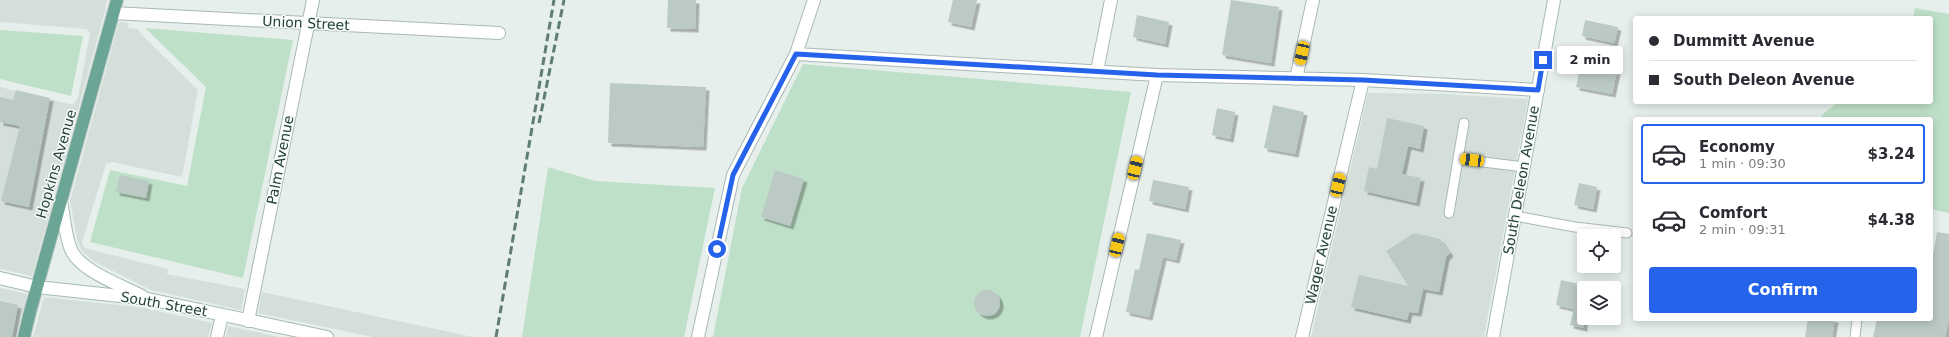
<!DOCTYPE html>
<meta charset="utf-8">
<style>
:root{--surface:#fff;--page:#f7f7f7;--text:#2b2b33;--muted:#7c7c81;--line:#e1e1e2;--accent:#2563eb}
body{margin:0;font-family:"DejaVu Sans",sans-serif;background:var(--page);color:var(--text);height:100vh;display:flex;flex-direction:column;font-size:15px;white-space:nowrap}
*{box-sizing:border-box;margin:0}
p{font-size:13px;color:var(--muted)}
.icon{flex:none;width:22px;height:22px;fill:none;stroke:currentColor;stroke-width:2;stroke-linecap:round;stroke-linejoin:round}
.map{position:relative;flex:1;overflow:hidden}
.drawer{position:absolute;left:1633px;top:117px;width:300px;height:204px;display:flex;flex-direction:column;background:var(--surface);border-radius:4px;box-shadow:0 2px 10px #0003}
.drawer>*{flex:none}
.banner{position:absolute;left:1633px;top:16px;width:300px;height:88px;border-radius:4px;box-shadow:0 2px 10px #0003;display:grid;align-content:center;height:88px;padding:0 16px;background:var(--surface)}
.buttons{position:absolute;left:1577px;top:229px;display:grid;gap:8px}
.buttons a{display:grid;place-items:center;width:44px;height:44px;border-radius:4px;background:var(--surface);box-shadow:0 2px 10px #0003;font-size:20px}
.end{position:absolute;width:18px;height:18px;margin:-9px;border:5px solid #2563eb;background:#fff;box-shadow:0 0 0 2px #fff}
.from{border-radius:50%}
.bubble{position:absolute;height:28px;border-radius:4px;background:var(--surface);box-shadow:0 2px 10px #0003;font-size:13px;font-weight:800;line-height:28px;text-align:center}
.car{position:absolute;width:12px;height:24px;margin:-12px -6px;border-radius:5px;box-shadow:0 0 3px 1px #0007;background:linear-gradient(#f5c518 24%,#345 0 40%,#f5c518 0 76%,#345 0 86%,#f5c518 0)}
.banner b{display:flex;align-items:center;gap:14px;height:38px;font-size:15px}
.banner b+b{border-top:1px solid var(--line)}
.banner i{width:10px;height:10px;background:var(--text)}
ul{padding:7px 0 0;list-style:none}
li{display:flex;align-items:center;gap:12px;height:60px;margin:0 8px 6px;padding:0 8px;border:2px solid transparent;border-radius:4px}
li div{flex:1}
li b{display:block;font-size:15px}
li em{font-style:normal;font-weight:800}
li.active{border-color:var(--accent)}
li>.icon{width:36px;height:36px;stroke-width:1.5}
.action{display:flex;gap:8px;margin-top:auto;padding:8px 16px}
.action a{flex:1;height:46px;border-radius:4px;background:var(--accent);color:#fff;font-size:16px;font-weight:800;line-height:46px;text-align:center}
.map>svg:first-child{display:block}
</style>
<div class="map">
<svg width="1949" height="337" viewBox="0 0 1949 337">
<defs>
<filter id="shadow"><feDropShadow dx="3.5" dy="3.5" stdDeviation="0" flood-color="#0004"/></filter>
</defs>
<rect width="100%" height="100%" fill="#e6efeb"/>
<path fill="#d4dfda" d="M0,0H108L106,3L105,11L55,193L51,194L53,201L32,276L0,269V87L69,104H74L78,98L90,33L86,29L0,22Z
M119,22L129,23L128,28L138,29L141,34L198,90L182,177L112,162L106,164L82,242L84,247L88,249L168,269L167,274L245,289L241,310L151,290L93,261L82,251L78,243L70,201Z
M1368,93L1444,94L1528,99L1484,337H1311Z
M0,288L27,294L16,337H0Z
M262,292L267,293L473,337H373L258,313Z
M44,297L146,308L152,311L153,310L212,323L208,337H33Z
M228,326L279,337H226Z"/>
<path fill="#bfe0c8" d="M1915,8L1949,14V213L1931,209V119H1820L1823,114L1838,102H1931V18H1913Z
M145,28L293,40L243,278L90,242L110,170L187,186L206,87Z
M0,30L83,36L71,96L0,79Z
M803,64L1131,92L1080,337H713L742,188Z
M548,167L595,181L715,188L684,337H522Z"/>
<path fill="#bbcac4" filter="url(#shadow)" d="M668,0H696L695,29L667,28Z
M953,0H977L971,27L948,22Z
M1231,0L1279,7L1271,63L1222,55Z
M1137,15L1169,22L1165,44L1133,37Z
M1585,20L1618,27L1614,43L1582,36Z
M1581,64L1617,71L1612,94L1576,87Z
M610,83L706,87L703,147L608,143Z
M16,90L50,98L29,207L1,201L20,126L0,122V97L13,100Z
M1273,105L1304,112L1295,154L1264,148Z
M1217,108L1235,112L1230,139L1212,135Z
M1387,118L1424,126L1420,149L1408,146L1402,174L1421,178L1416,203L1364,191L1369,167L1377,169Z
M775,170L804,179L790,226L761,217Z
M120,175L149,181L146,198L116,192Z
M1153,180L1189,187L1185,209L1149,201Z
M1579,183L1597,187L1593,209L1574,205Z
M1937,232L1949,234V318L1945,337H1873L1877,319H1931V266Z
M1147,233L1181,240L1176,260L1163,257L1149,317L1126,312L1135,269L1139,270Z
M1414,233L1440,239L1450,253L1446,257L1439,292L1423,289L1418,313L1409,312L1407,320L1351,307L1359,275L1408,286L1386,251Z
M1561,280L1584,285V328L1570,325L1574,309L1556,305Z
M974 303a13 13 0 1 1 26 0a13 13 0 1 1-26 0Z
M0,301L18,305L12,337H0Z
M1808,319H1835L1832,337H1805Z"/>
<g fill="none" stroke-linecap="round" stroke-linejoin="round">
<defs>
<path id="lane" d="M1459,159L1524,167
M1449,213L1464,123
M1515,216L1575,227L1627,233
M1855,337L1857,319"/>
<path id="street" d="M113,13L499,33
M796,54L1157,75L1363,80L1538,90
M1097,71L1111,0
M1296,79L1313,0
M248,321L313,0
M217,337L222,315
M698,337L733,175L796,54L814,0
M1096,337L1157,75
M1302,337L1363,80"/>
<path id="secondary" d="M61,201C64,216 65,233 70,247C77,270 121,285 142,296
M0,278L37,287L148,299L327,337
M1493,337L1554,0"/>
<path id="primary" d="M24,337L30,312L117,0"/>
</defs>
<use href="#lane" stroke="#a8b8b2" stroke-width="11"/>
<use href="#street" stroke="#a8b8b2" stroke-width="14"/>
<use href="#secondary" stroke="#a4bbb3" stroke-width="14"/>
<use href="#primary" stroke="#c2cac8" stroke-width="14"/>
<use href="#lane" stroke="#fff" stroke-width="9"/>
<use href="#street" stroke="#fff" stroke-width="12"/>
<use href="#secondary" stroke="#fff" stroke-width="12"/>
<use href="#primary" stroke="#6aa596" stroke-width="12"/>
<path stroke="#5f7d75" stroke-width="3" stroke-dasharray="8 4" stroke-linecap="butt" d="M539,123L564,0
M496,337L554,0"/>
</g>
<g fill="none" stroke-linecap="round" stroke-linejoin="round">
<path stroke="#2563eb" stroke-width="5" d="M717,249L733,175L796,54L1157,75L1363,80L1538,90L1543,60"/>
</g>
<g text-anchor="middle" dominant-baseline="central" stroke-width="3" stroke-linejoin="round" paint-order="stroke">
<g font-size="14" fill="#24423a" stroke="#f7fbf9">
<text transform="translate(306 23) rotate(3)">Union Street</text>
<text transform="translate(280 160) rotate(-79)">Palm Avenue</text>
<text transform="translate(56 164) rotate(-74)">Hopkins Avenue</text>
<text transform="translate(1521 180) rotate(-80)">South Deleon Avenue</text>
<text transform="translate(1321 255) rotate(-77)">Wager Avenue</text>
<text transform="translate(164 304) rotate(10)">South Street</text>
</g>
</g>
</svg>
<div class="buttons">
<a><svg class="icon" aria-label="locate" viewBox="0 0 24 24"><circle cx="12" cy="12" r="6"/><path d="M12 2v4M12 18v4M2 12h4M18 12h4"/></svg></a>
<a><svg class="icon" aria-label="layers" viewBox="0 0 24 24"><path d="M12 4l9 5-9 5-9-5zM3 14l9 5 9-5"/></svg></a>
</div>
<i class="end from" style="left:717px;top:249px"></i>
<i class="end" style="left:1543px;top:60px"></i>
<div class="bubble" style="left:1557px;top:46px;width:66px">2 min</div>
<i class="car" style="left:1302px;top:53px;rotate:192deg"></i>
<i class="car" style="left:1472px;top:160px;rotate:277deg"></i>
<i class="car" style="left:1135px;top:168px;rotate:13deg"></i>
<i class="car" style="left:1338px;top:185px;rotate:13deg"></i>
<i class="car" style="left:1117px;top:245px;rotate:13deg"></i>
<div class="banner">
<b><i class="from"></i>Dummitt Avenue</b>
<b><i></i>South Deleon Avenue</b>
</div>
<section class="drawer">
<ul>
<li class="active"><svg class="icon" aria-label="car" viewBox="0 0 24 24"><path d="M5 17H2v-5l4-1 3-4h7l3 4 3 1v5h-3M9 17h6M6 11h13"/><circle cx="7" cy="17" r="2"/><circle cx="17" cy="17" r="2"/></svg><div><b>Economy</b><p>1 min · 09:30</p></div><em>$3.24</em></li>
<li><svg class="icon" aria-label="car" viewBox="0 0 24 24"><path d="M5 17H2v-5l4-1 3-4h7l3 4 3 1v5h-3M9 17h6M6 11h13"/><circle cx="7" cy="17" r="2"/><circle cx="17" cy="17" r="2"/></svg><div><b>Comfort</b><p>2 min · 09:31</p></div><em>$4.38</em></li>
</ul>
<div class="action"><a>Confirm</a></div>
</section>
</div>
